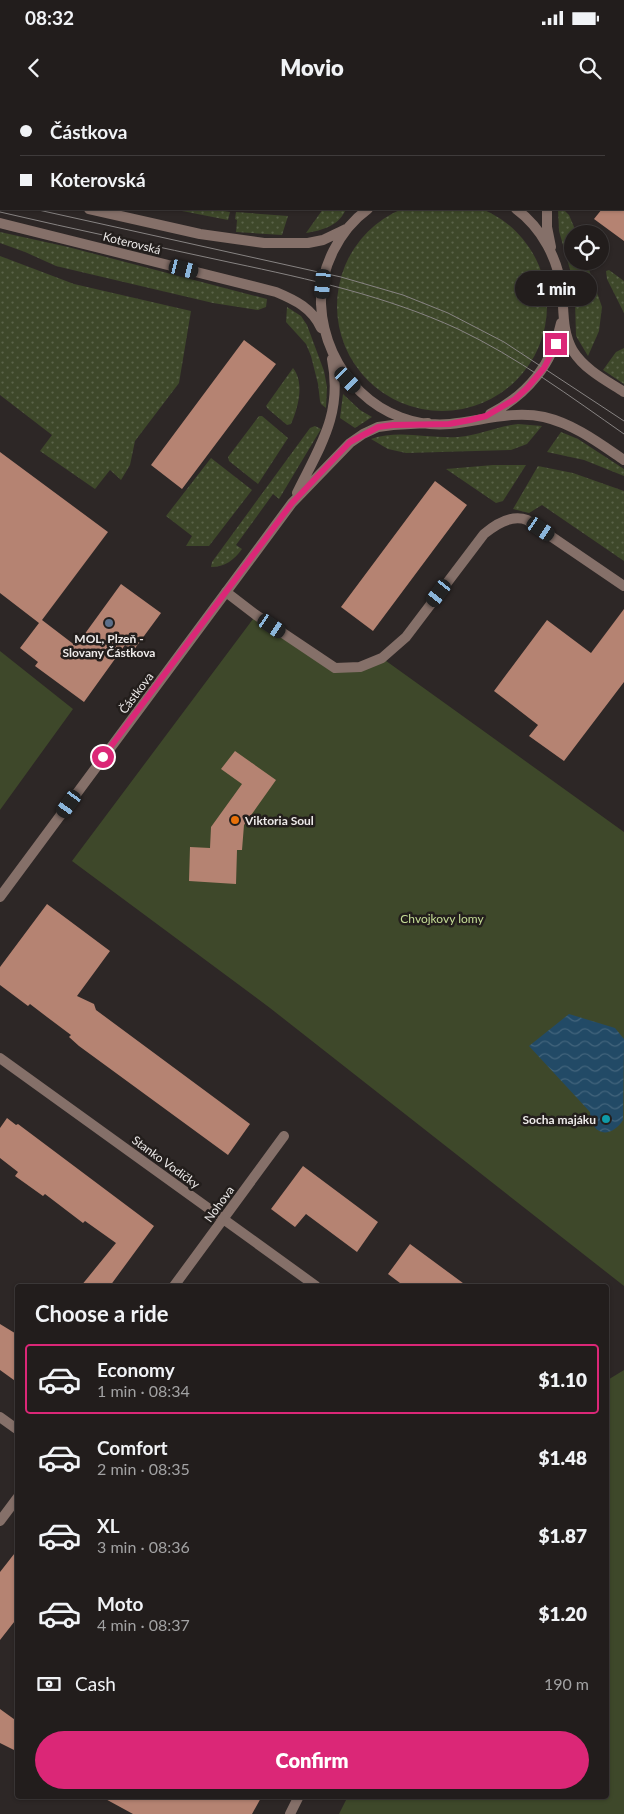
<!DOCTYPE html>
<meta charset="utf-8">
<style>
:root{--surface:#221d1c;--page:#2a2625;--text:#f1f3f6;--muted:#a2a2a3;--line:#3f3b3b;--accent:#db2777}
body{margin:0;font-family:Lato,sans-serif;background:var(--page);color:var(--text);height:100vh;display:flex;flex-direction:column;font-size:19px;white-space:nowrap}
*{box-sizing:border-box;margin:0}
p{font-size:16px;color:var(--muted)}
.icon{flex:none;width:28px;height:28px;fill:none;stroke:currentColor;stroke-width:2;stroke-linecap:round;stroke-linejoin:round}
.map{position:relative;flex:1;overflow:hidden}
.drawer{position:absolute;left:15px;top:1184px;width:594px;height:515px;display:flex;flex-direction:column;background:var(--surface);border-radius:5px;box-shadow:0 1px 4px #0004,0 0 0 1px var(--line)}
.drawer>*{flex:none}
.hud{position:absolute;left:0px;top:0px;width:625px;height:110px;box-shadow:0 1px 4px #0004,0 0 0 1px var(--line);display:grid;align-content:center;height:110px;padding:0 20px;background:var(--surface)}
.tools{position:absolute;left:564px;top:125px;display:grid;gap:10px}
.tools a{display:grid;place-items:center;width:45px;height:45px;border-radius:50%;background:var(--surface);box-shadow:0 1px 4px #0004,0 0 0 1px var(--line);font-size:25px}
.end{position:absolute;width:22px;height:22px;margin:-11px;border:6px solid #db2777;background:#fff;box-shadow:0 0 0 2px #fff}
.from{border-radius:50%}
.bubble{position:absolute;height:35px;border-radius:18px;background:var(--surface);box-shadow:0 1px 4px #0004,0 0 0 1px var(--line);font-size:16px;font-weight:800;line-height:35px;text-align:center}
.car{position:absolute;width:15px;height:30px;margin:-15px -8px;border-radius:6px;box-shadow:0 0 4px 1px #0007;background:linear-gradient(#222 24%,#8ab4d8 0 40%,#222 0 76%,#8ab4d8 0 86%,#222 0)}
.hud b{display:flex;align-items:center;gap:18px;height:48px;font-size:19px}
.hud b+b{border-top:1px solid var(--line)}
.hud i{width:12px;height:12px;background:var(--text)}
ul{padding:0;list-style:none}
li{display:flex;align-items:center;gap:15px;height:70px;margin:0 10px 8px;padding:0 10px;border:2px solid transparent;border-radius:5px}
li div{flex:1}
li b{display:block;font-size:19px}
li em{font-style:normal;font-weight:800}
li.active{border-color:var(--accent)}
li>.icon{width:45px;height:45px;stroke-width:1.5}
h2{padding:0 20px;font-size:22px;line-height:60px}
.pay{display:flex;align-items:center;gap:12px;height:55px;padding:0 20px;font-size:19px}
.pay p{margin-inline-start:auto}
.button{display:flex;gap:10px;margin-top:auto;padding:10px 20px}
.button a{flex:1;height:58px;border-radius:30px;background:var(--accent);color:#fff;font-size:20px;font-weight:800;line-height:58px;text-align:center}
.status{display:flex;justify-content:space-between;align-items:center;height:35px;padding:0 25px;background:var(--surface);direction:ltr}
.status svg{height:14px;fill:currentColor}
header{display:flex;justify-content:space-between;align-items:center;height:65px;padding:0 20px;background:var(--surface);font-size:22px;font-weight:800}
.map>svg:first-child{display:block}
</style>
<div class="status"><b>08:32</b><svg viewBox="0 0 49 12"><path d="M0 12V9h3v3zM5 12V6h3v6zM10 12V3h3v9zM15 12V0h3v12zM26 1h20v11H26zM47 4h2v5h-2z"/></svg></div>
<header><svg class="icon" aria-label="back" viewBox="0 0 24 24"><path d="M15 5l-7 7 7 7"/></svg>Movio<svg class="icon" aria-label="search" viewBox="0 0 24 24"><circle cx="10" cy="10" r="6"/><path d="M15 15l6 6"/></svg></header>
<div class="map">
<svg width="624" height="1714" viewBox="0 0 624 1714">
<defs>
<pattern id="grass-dots" width="8" height="8" patternUnits="userSpaceOnUse" patternTransform="scale(1.25)"><rect width="8" height="8" fill="#3e482a"/><path d="M2 2h.1M6 6h.1" fill="none" stroke="#5a6349" stroke-width="1.8" stroke-linecap="round"/></pattern>
<pattern id="water-waves" width="16" height="10" patternUnits="userSpaceOnUse" patternTransform="scale(1.25)"><rect width="16" height="10" fill="#224a66"/><path d="M0 5q4-4 8 0t8 0" fill="none" stroke="#42647c"/></pattern>
</defs>
<rect width="100%" height="100%" fill="#2d2726"/>
<path fill="url(#grass-dots)" d="M337 206a105 105 0 1 1 210 0a105 105 0 1 1-210 0Z
M172,109H212L230,112L228,120Z
M323,109H346C339,126 323,130 306,133Z
M558,109H563L569,115L577,134H572V161H586L602,207L599,231L588,256L576,236L575,201L571,173L559,131Z
M236,112L288,116L282,135L236,132L237,120L235,119Z
M0,132L68,147L267,199L266,207L258,210L213,203L77,171L56,166L25,152L0,143Z
M0,156L74,184L191,211L179,283L135,341L130,365L121,380L110,370L95,389L40,351L52,335L0,295Z
M609,170L624,181V213L607,179L606,171Z
M287,207L301,216L307,225L324,271L327,287L326,308L321,304L320,301L318,284L311,256L306,244L286,222Z
M624,248V284L603,270L616,252Z
M293,268C305,283 298,308 291,324L287,325L268,309L266,306Z
M343,294L360,310L372,317L355,328L340,318Z
M259,316H262L288,338L258,384L229,361L228,357Z
M518,324L542,326L527,344L511,350L406,353L388,349L371,339C399,329 429,339 458,337C479,335 498,326 518,324Z
M315,326L321,329L279,399L273,394L236,445L242,449C234,460 225,467 211,467L212,462L310,328Z
M561,332L578,339L624,369V376L584,360L547,352Z
M211,358L252,390L209,446H186L192,436L166,416Z
M493,365H526L503,401L496,403L446,369Z
M538,366L573,373L624,391V461L542,405L529,413L513,409Z"/>
<path fill="#3e482a" d="M256,515L335,568L382,558L624,732V1186L270,908L72,761Z
M0,551L73,609L0,710Z
M624,1270V1714H339L348,1696H606V1281Z"/>
<path fill="url(#water-waves)" d="M569,914L615,928L624,939L623,1020C611,1039 591,1036 590,1012L529,946Z"/>
<path fill="#b58372" d="M602,109H624V141L594,119Z
M244,240L276,264L182,389L151,365Z
M0,352L108,432L42,520L76,546L121,484L161,513L133,551L125,545L84,602L35,566L38,562L20,548L39,523L0,493Z
M435,381L467,405L373,531L341,507Z
M624,509V582L564,661L529,636L538,625L494,591L547,520L591,553Z
M235,651L276,680L244,725L242,750H237L236,784L189,781L190,747L210,748L211,727L242,684L221,669Z
M47,804L110,851L77,896L94,904L96,910L250,1024L228,1055L79,946L69,937L71,935L47,917L30,904L28,906L0,885V867Z
M7,1018L16,1025L18,1024L154,1126L110,1186H81L116,1143L85,1121L83,1123L45,1094L43,1096L15,1076L18,1072L0,1058V1028Z
M303,1066L378,1122L357,1152L306,1114L295,1127L271,1109Z
M410,1144L467,1186H404L388,1174Z
M0,1224L18,1235V1283L0,1270Z
M18,1449V1517L0,1540V1472Z
M0,1609L18,1622V1652L0,1643Z
M100,1696H262L252,1714H133Z"/>
<g fill="none" stroke-linecap="round" stroke-linejoin="round">
<path stroke="#857069" stroke-width="10" d="M226,492L256,515L335,568L360,567L382,558L406,537L484,434C496,424 512,414 527,420L624,486
M0,958L316,1186
M174,1186L284,1036
M0,1317L18,1330
M0,1421L18,1397
M290,1714L299,1696"/>
<path stroke="#857069" stroke-width="10" d="M281,0L282,1
M591,1L592,0
M0,89H1
M89,109L200,134L264,143H308L323,140L346,129
M368,109C339,130 320,168 321,204C324,272 380,330 450,324C481,321 513,310 544,317C574,324 599,343 624,360
M516,109C542,128 558,159 562,191C564,212 562,232 573,251C585,270 607,281 624,292
M547,109V127L551,147
M0,123L276,192C295,200 312,208 321,228
M490,314C527,295 553,264 561,223
M297,393C320,346 343,314 332,259
M0,797L292,403L350,343L363,334L378,327L393,325L428,323"/>
<path stroke="#878382" stroke-width="1" d="M0,101H1
M34,109L341,177L403,195L448,213L504,242L624,321
M0,112C77,130 155,146 233,163C309,179 386,196 458,229C517,257 571,297 624,334"/>
</g>
<g fill="none" stroke-linecap="round" stroke-linejoin="round">
<path stroke="#db2777" stroke-width="6" d="M103,657L292,403L350,342L378,327L393,325L449,324L470,320L486,316L515,299L527,288L544,268L556,244"/>
</g>
<circle fill="#5c6f8a" stroke="#231e1c" stroke-width="2" cx="109" cy="523" r="5"/>
<circle fill="#e8710a" stroke="#231e1c" stroke-width="2" cx="235" cy="720" r="5"/>
<circle fill="#0f9aa8" stroke="#231e1c" stroke-width="2" cx="606" cy="1019" r="5"/>
<g text-anchor="middle" dominant-baseline="central" stroke-width="5" stroke-linejoin="round" paint-order="stroke">
<g font-size="12" fill="#edeae9" stroke="#231e1c">
<text transform="translate(132 143) rotate(14)">Koterovská</text>
<text transform="translate(136 593) rotate(-53)">Částkova</text>
<text transform="translate(166 1062) rotate(36)">Stanko Vodičky</text>
<text transform="translate(219 1104) rotate(-54)">Nohova</text>
</g>
<g font-size="12" font-weight="bold" fill="#edeae9" stroke="#231e1c">
<text x="109" y="538">MOL, Plzeň -<tspan x="109" dy="14">Slovany Částkova</tspan></text>
<text x="245" y="720" text-anchor="start">Viktoria Soul</text>
<text x="596" y="1019" text-anchor="end">Socha majáku</text>
</g>
<g font-size="12" fill="#c5dd96" stroke="#231e1c">
<text x="442" y="818">Chvojkovy lomy</text>
</g>
</g>
</svg>
<div class="tools">
<a><svg class="icon" aria-label="locate" viewBox="0 0 24 24"><circle cx="12" cy="12" r="6"/><path d="M12 2v4M12 18v4M2 12h4M18 12h4"/></svg></a>
</div>
<i class="end from" style="left:103px;top:657px"></i>
<i class="end" style="left:556px;top:244px"></i>
<div class="bubble" style="left:515px;top:171px;width:82px">1 min</div>
<i class="car" style="left:184px;top:169px;rotate:104deg"></i>
<i class="car" style="left:323px;top:184px;rotate:185deg"></i>
<i class="car" style="left:348px;top:280px;rotate:136deg"></i>
<i class="car" style="left:541px;top:429px;rotate:124deg"></i>
<i class="car" style="left:439px;top:493px;rotate:217deg"></i>
<i class="car" style="left:272px;top:526px;rotate:124deg"></i>
<i class="car" style="left:69px;top:704px;rotate:216deg"></i>
<div class="hud">
<b><i class="from"></i>Částkova</b>
<b><i></i>Koterovská</b>
</div>
<section class="drawer">
<h2>Choose a ride</h2>
<ul>
<li class="active"><svg class="icon" aria-label="car" viewBox="0 0 24 24"><path d="M5 17H2v-5l4-1 3-4h7l3 4 3 1v5h-3M9 17h6M6 11h13"/><circle cx="7" cy="17" r="2"/><circle cx="17" cy="17" r="2"/></svg><div><b>Economy</b><p>1 min · 08:34</p></div><em>$1.10</em></li>
<li><svg class="icon" aria-label="car" viewBox="0 0 24 24"><path d="M5 17H2v-5l4-1 3-4h7l3 4 3 1v5h-3M9 17h6M6 11h13"/><circle cx="7" cy="17" r="2"/><circle cx="17" cy="17" r="2"/></svg><div><b>Comfort</b><p>2 min · 08:35</p></div><em>$1.48</em></li>
<li><svg class="icon" aria-label="car" viewBox="0 0 24 24"><path d="M5 17H2v-5l4-1 3-4h7l3 4 3 1v5h-3M9 17h6M6 11h13"/><circle cx="7" cy="17" r="2"/><circle cx="17" cy="17" r="2"/></svg><div><b>XL</b><p>3 min · 08:36</p></div><em>$1.87</em></li>
<li><svg class="icon" aria-label="car" viewBox="0 0 24 24"><path d="M5 17H2v-5l4-1 3-4h7l3 4 3 1v5h-3M9 17h6M6 11h13"/><circle cx="7" cy="17" r="2"/><circle cx="17" cy="17" r="2"/></svg><div><b>Moto</b><p>4 min · 08:37</p></div><em>$1.20</em></li>
</ul>
<div class="pay"><svg class="icon" aria-label="cash" viewBox="0 0 24 24"><path d="M3 7h18v10H3z"/><circle cx="12" cy="12" r="2"/></svg>Cash<p>190 m</p></div>
<div class="button"><a>Confirm</a></div>
</section>
</div>
